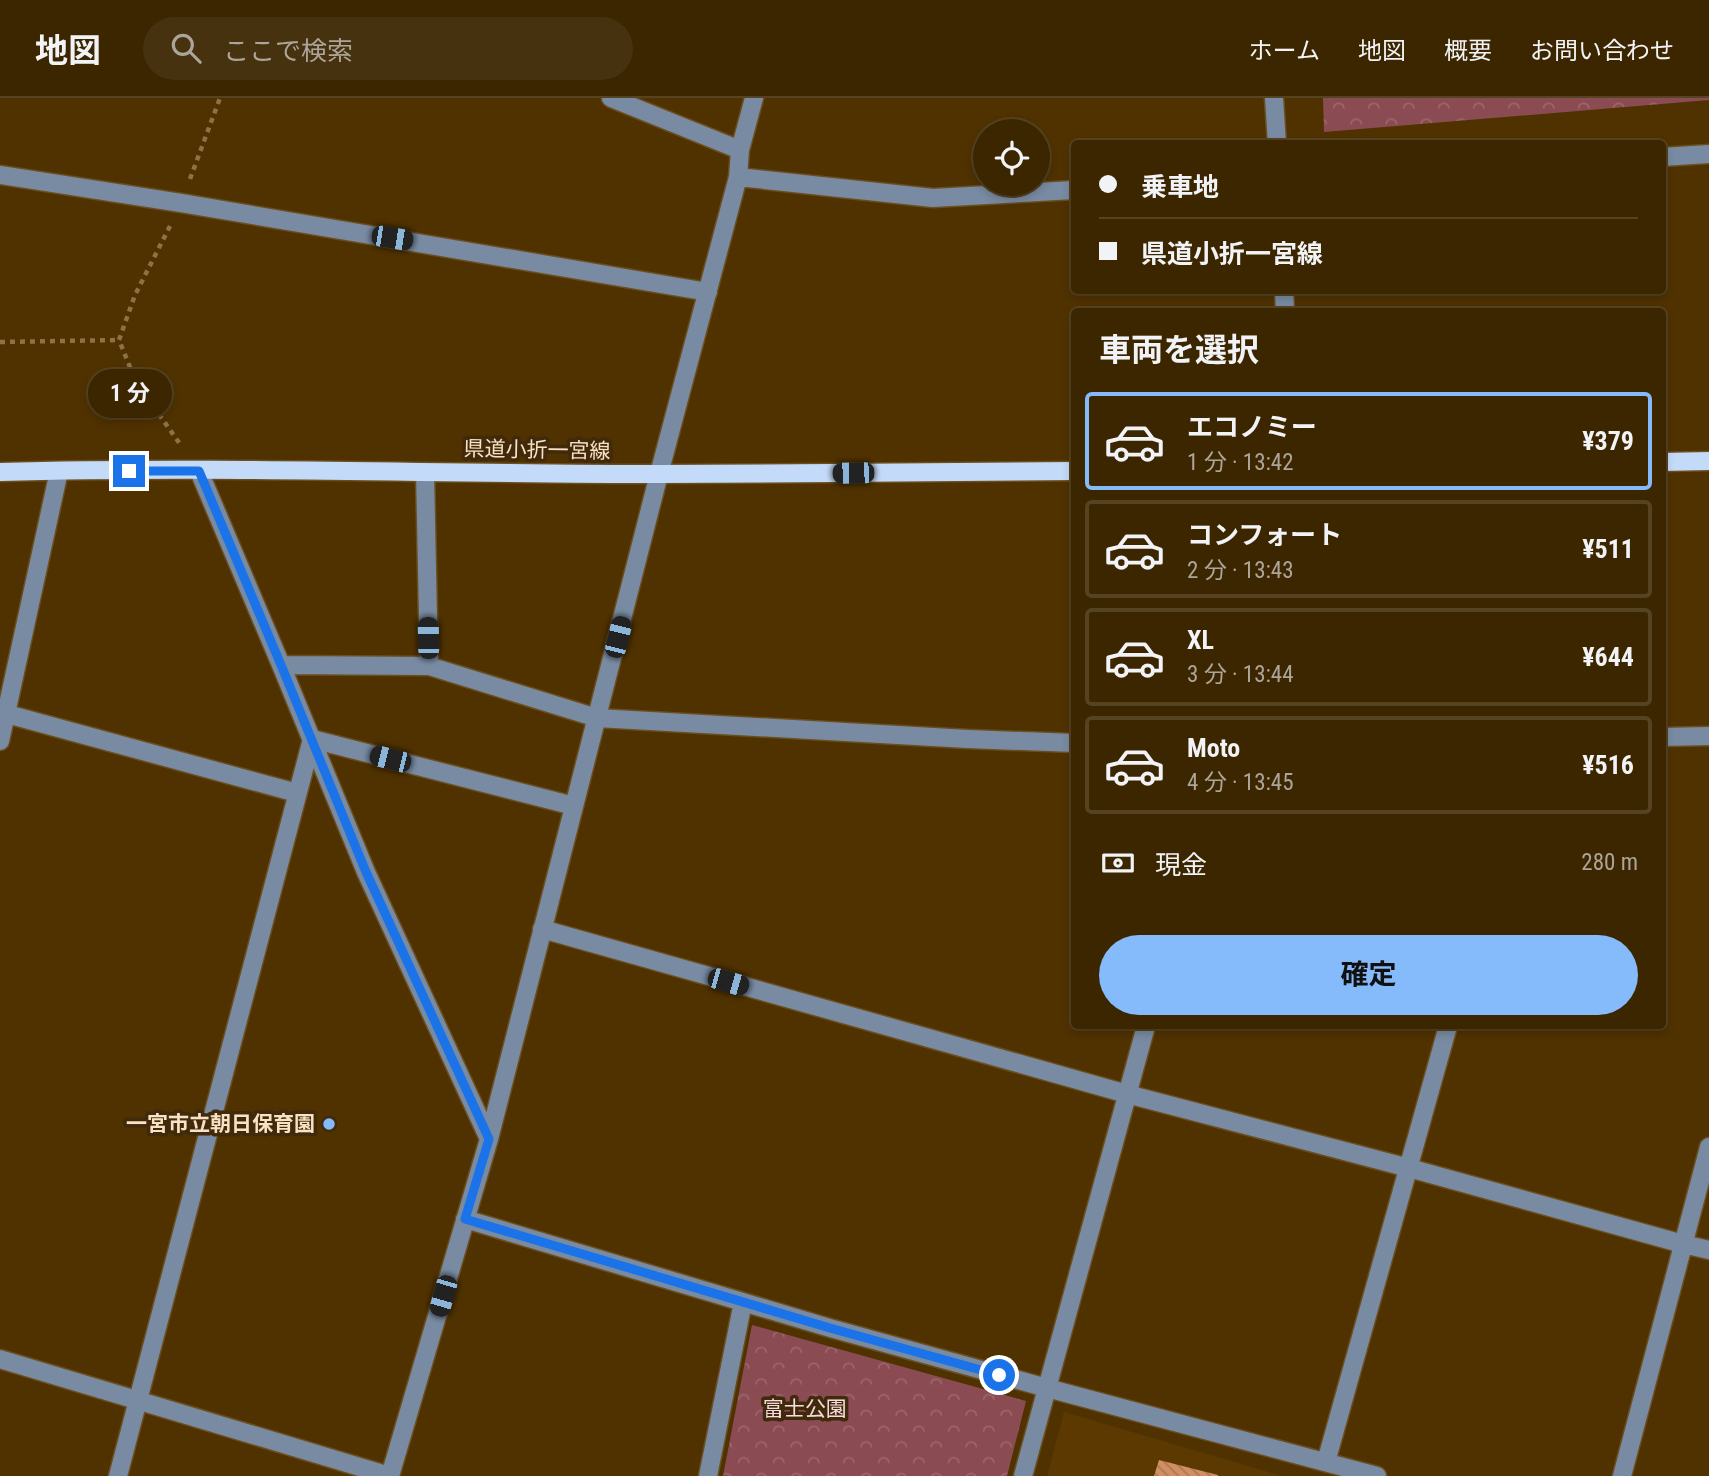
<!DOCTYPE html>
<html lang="ja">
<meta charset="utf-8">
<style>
:root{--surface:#3c2600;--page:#47320f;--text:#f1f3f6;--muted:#aca599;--line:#554322;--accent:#85bbfb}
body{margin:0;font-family:"Roboto Condensed","Noto Sans JP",sans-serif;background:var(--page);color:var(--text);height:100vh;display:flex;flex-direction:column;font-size:26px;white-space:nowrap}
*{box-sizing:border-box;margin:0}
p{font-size:23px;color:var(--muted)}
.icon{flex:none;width:38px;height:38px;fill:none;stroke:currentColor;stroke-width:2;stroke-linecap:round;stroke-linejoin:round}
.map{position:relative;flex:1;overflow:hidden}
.panel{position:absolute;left:1071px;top:210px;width:595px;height:721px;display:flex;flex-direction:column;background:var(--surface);border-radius:7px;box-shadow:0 4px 10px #0003,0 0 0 2px var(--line)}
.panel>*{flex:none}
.hud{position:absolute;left:1071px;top:42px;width:595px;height:154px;border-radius:7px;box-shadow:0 4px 10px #0003,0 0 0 2px var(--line);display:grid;align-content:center;height:154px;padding:0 28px;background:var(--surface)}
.controls{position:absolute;left:973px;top:21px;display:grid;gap:14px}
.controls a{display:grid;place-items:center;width:77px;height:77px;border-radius:50%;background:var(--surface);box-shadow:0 4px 10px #0003,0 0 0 2px var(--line);font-size:35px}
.end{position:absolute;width:32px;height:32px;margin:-16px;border:9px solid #1a73e8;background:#fff;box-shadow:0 0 0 4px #fff}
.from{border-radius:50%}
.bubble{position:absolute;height:49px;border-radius:24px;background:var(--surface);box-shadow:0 4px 10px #0003,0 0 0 2px var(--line);font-size:23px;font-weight:700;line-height:49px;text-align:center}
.car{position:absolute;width:21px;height:42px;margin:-21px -10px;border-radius:9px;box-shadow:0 0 5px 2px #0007;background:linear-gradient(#222 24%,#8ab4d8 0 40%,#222 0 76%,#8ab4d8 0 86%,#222 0)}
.hud b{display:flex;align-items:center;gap:24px;height:66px;font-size:26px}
.hud b+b{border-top:2px solid var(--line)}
.hud i{width:18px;height:18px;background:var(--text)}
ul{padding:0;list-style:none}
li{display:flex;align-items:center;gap:21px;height:98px;margin:0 14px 10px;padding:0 14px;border:4px solid var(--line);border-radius:7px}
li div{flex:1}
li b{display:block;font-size:26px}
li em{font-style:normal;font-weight:700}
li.current{border-color:var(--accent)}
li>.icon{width:63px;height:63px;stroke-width:1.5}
h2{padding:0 28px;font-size:32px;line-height:84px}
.pay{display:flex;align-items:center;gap:18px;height:77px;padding:0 28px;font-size:26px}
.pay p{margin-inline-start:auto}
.primary-button{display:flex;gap:14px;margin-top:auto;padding:14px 28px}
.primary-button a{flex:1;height:80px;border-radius:42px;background:var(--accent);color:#111;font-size:28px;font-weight:700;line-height:80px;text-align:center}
header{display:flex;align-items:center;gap:42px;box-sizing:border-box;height:98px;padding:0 35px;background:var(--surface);border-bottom:2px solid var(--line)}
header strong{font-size:33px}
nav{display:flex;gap:38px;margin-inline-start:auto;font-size:24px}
.search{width:490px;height:63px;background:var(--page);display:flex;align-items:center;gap:18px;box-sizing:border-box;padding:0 24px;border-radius:38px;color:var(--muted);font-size:26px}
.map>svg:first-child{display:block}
</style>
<header>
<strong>地図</strong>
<div class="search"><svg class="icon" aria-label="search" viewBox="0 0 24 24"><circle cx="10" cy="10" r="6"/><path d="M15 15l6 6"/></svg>ここで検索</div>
<nav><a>ホーム</a><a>地図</a><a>概要</a><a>お問い合わせ</a></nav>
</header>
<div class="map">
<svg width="1709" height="1378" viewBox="0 0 1709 1378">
<defs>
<pattern id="park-crowns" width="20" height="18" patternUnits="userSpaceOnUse" patternTransform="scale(1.75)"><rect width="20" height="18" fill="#8b4b53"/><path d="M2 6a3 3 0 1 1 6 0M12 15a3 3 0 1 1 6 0" fill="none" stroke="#9c656a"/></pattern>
<pattern id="building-back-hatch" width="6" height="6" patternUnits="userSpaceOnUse" patternTransform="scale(1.75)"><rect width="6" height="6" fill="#d38e63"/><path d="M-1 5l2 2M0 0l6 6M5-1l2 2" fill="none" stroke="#aa7857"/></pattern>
</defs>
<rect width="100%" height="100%" fill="#503200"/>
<path fill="#5b3900" d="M1064,1314L1282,1378H1047Z"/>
<path fill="url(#park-crowns)" d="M1323,0H1709V2L1324,34Z
M752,1227L1026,1303L1007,1378H723Z"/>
<path fill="url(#building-back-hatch)" d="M1159,1362L1218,1377V1378H1154Z"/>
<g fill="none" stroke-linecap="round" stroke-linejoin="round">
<defs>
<path id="minor" d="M611,0L740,52
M1274,0L1277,46
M1662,59L1709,56
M0,77L181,105L708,194
M738,79L933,100L1074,92
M1284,192L1285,214
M199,373L281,567L366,774L489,1041
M425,374L429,568
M281,567L429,568L597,620L968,641L1074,645
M7,616L297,695
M1662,639L1709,638
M0,643L59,373
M542,831L1127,996L1409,1070L1683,1146L1709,1152
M465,1121L830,1230L1047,1290L1377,1378
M0,1261L390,1378
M1326,1364L1448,928
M118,1378L312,641L574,708
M390,1378L489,1041L659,376L738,79L740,52L754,0
M708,1378L743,1204
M1023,1378L1146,928
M1622,1378L1709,1049"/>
<path id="major" d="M1662,364L1709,363
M0,374C219,368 439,376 659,376C797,376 936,374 1074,373"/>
</defs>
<use href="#minor" stroke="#6b4e1f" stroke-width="21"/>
<use href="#major" stroke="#6b4e1f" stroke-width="21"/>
<path stroke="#8d7247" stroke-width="4.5" stroke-dasharray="5 5" stroke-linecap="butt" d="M190,81L220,0
M170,128L135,197L119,242L136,284L180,346
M0,244L119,242"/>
<use href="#minor" stroke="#788ba2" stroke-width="18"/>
<use href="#major" stroke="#c3dbf8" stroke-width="18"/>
</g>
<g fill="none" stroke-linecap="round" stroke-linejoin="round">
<path stroke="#1a73e8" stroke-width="9" d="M129,373H199L281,567L366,774L489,1041L465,1121L830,1230L999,1277"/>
</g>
<circle fill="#85bbfb" stroke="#402a0b" stroke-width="2.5" cx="329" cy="1026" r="7"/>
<g text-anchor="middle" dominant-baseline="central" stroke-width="7" stroke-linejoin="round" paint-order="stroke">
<g font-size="21" fill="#f9e1c4" stroke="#402a0b">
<text transform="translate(537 352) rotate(1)">県道小折一宮線</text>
</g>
<g font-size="21" font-weight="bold" fill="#f9e1c4" stroke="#402a0b" text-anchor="end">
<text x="315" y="1026">一宮市立朝日保育園</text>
</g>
<g font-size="21" fill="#f5dddf" stroke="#402a0b">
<text x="805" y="1311">富士公園</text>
</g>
</g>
</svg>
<div class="controls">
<a><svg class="icon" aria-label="locate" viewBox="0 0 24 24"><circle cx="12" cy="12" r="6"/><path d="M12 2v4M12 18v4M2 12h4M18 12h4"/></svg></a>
</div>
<i class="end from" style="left:999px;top:1277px"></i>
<i class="end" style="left:129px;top:373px"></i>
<div class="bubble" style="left:88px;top:271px;width:84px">1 分</div>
<i class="car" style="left:392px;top:140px;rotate:99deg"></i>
<i class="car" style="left:853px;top:375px;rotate:269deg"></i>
<i class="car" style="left:618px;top:539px;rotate:14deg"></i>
<i class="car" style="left:428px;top:540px;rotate:359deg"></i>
<i class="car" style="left:390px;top:661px;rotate:284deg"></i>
<i class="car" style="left:728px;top:884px;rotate:106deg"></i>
<i class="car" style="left:443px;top:1198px;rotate:196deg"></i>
<div class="hud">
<b><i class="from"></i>乗車地</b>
<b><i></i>県道小折一宮線</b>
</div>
<section class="panel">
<h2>車両を選択</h2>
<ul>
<li class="current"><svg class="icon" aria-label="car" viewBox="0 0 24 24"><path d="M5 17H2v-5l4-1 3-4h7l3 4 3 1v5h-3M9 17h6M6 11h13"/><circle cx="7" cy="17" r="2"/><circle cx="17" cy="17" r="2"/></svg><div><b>エコノミー</b><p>1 分 · 13:42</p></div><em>¥379</em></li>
<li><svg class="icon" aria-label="car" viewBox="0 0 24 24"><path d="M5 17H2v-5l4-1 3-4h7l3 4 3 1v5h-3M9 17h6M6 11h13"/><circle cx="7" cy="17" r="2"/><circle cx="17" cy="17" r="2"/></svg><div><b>コンフォート</b><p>2 分 · 13:43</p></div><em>¥511</em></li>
<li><svg class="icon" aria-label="car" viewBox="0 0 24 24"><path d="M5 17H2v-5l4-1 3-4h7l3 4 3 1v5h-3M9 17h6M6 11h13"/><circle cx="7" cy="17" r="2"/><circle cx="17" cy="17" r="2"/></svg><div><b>XL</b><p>3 分 · 13:44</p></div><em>¥644</em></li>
<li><svg class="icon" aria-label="car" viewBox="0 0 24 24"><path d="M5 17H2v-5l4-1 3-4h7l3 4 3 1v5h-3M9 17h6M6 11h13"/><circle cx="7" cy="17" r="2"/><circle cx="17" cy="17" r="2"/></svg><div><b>Moto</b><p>4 分 · 13:45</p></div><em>¥516</em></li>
</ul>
<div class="pay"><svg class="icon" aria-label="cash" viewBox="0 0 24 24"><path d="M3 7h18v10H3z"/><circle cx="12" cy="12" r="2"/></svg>現金<p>280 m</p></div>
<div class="primary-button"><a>確定</a></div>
</section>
</div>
